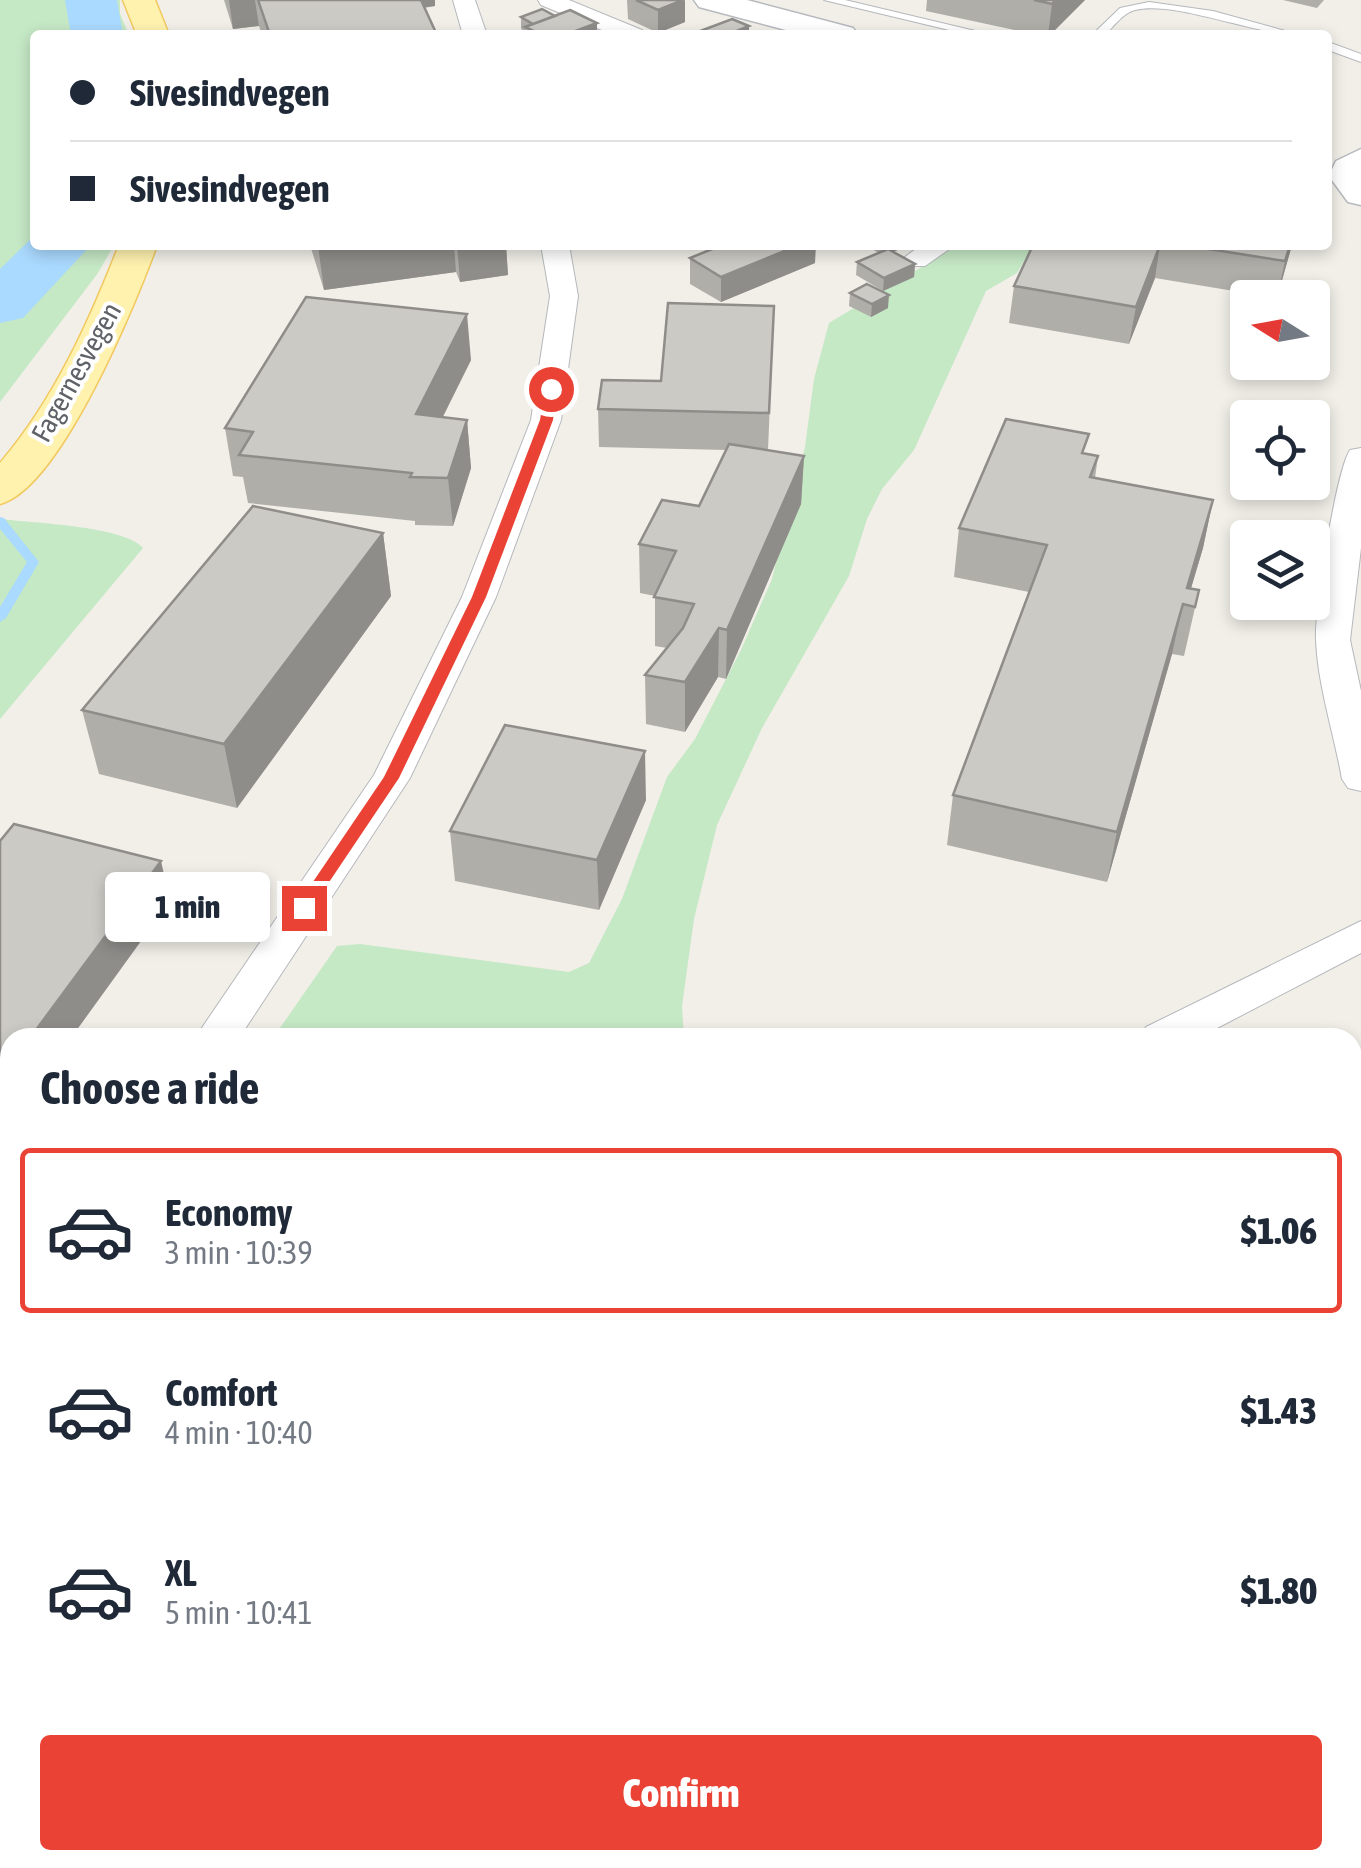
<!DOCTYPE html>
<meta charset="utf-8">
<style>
:root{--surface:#fff;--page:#f6f6f7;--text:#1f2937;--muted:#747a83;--line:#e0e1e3;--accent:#ea4335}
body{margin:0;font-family:"Asap Condensed",sans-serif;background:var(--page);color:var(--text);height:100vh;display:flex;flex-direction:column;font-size:38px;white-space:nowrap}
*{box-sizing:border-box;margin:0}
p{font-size:32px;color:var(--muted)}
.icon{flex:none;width:55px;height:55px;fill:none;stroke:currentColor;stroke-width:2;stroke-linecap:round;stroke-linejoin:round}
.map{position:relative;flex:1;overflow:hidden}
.panel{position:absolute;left:0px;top:1028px;width:1362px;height:842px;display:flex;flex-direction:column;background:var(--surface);border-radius:30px 30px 0 0;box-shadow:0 5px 15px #0003}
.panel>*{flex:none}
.banner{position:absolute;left:30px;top:30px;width:1302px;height:220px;border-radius:10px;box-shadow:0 5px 15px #0003;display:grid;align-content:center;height:220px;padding:0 40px;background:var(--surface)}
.needle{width:65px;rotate:281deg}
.tools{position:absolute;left:1230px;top:280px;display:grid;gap:20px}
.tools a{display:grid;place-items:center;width:100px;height:100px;border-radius:10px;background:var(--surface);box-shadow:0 5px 15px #0003;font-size:50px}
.end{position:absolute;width:45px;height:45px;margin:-22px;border:12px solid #ea4335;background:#fff;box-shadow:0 0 0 5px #fff}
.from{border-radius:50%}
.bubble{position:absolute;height:70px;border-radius:10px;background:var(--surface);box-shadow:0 5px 15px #0003;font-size:32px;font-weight:800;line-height:70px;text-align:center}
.banner b{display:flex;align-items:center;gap:35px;height:95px;font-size:38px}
.banner b+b{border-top:2px solid var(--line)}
.banner i{width:25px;height:25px;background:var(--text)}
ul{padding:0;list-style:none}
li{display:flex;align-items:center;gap:30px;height:165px;margin:0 20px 15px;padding:0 20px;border:5px solid transparent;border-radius:10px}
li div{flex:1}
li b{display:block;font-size:38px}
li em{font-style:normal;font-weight:800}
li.current{border-color:var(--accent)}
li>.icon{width:90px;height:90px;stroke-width:1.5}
h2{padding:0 40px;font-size:45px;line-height:120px}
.button{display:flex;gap:20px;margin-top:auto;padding:20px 40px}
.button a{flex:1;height:115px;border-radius:10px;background:var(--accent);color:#fff;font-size:40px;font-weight:800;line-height:115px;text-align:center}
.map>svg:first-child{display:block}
</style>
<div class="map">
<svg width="1361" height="1868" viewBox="0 0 1361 1868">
<rect width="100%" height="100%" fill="#f1efe8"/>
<path fill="#c5e8c5" d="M0,0H120V14L129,35H35V245H114L98,273L0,402Z
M958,245H1043L1030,251L1017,273L986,291L914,450L882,489L867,519L849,576L762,728L717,825L694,919L682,1006L684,1037L273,1038L337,946L360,944L569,972L589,963L622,899L667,777L695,739L741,650L772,579L805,447L814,379L829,323Z
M0,519C32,523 124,526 143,548L0,719Z
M10,1222V1446L0,1443V1226Z"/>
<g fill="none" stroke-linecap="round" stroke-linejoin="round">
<path fill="#aadaff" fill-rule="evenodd" d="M0,517L4,518L39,562L6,618L0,622V607L27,562L0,529Z
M198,1860H220L223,1868H201Z"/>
<path fill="#aadaff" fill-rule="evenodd" d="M65,0H117L123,35H71Z
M35,235V245H91L23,318L0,323V269Z"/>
<defs>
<path id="lane" d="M824,0H845L992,35H970Z
M1149,2L1213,11L1300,35C1255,35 1174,0 1135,10C1123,13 1113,27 1105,35H1092L1120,8Z
M1328,42L1361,54V62L1328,50Z
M276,1860H305L308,1868H279Z"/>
<path id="street" d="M453,0H475L487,35H463Z
M538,0H569L642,30L646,35H614L541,5Z
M541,245H569L578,296L561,420L496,597L410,778L239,1038H195L374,775L462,597L531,420L550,296Z
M921,245H955L925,266H905L901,260Z
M1361,448V548L1350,640L1361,691V791L1348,788L1342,779C1334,734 1318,686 1316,641C1314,613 1336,471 1350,450Z
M1361,921V953L1198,1038H1140L1146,1027Z
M10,1304V1386L0,1390V1308Z
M0,1447L10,1450V1507L0,1503Z"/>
<path id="secondary" d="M694,0H747L853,28L858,35H805L699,7Z
M1361,149V205L1348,202L1329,176L1336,161Z"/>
<path id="primary" d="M123,0H155L169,35H137Z
M119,245H157C136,303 60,489 0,504V463C54,400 89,322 119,245Z"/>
</defs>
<use href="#lane" stroke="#b5b8bc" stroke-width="2"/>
<use href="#street" stroke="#b5b8bc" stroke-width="2"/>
<use href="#secondary" stroke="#b6babf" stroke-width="3"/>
<use href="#primary" stroke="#f2c960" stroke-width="3"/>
<use href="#lane" fill="#fff" fill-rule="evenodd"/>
<use href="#street" fill="#fff" fill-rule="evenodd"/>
<use href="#secondary" fill="#fff" fill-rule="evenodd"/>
<use href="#primary" fill="#fff2af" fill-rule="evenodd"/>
</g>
<path fill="#afaea9" d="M224,0H435V6L424,8L437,35H262L259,26L233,29Z
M627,0H685V22L658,33L628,19Z
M927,0H1085L1050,35H1038L926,11Z
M1283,0H1324L1317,8Z
M555,16L597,23V35H525V31L521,29V17Z
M310,245H506L508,275L460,282L456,272L324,290Z
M865,245H908L893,252L915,264L914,277L883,291L856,275L857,262L879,253Z
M1033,245H1292L1277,298L1155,278L1129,344L1009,323L1014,286Z
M690,258L815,263L721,302L690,284Z
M850,293L888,308L871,317L849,306Z
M774,306L768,450L804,456L801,504L726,679L718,677L685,732L646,724L645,675L667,648L655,646V596L640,593L639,544L699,506L726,450L599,447L598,409L661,381Z
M471,360L443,417L467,420L471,468L453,526L415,525V521L248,503L243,477L233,476L225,428Z
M1086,453L1098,456L1095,478L1213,500L1203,548L1191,588L1199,590L1184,656L1172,654L1107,882L947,845L953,795L1029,592L954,577L959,528Z
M383,533L391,596L237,808L99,774L82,710Z
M646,800L599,910L455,881L450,831Z"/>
<path fill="#8f8d8a" d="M229,0H255L259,26L233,29Z
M409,0H435V6L410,9Z
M685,0V22L658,33V10Z
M1056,0H1085L1050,35H1048L1052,4Z
M597,23V35H565Z
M749,26V35H727Z
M318,245H454L456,272L324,290Z
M457,245H506L508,275L460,282Z
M799,245H816L815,263L721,302V277Z
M886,245H908L885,256Z
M1160,245L1155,278L1129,344L1136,307Z
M1290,245H1292L1277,298L1285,261Z
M915,264L914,277L883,291L884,278Z
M889,295L888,308L871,317L872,304Z
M467,314L471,360L420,462L416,414Z
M467,420L471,468L453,526L448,478Z
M804,456L801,504L726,679L727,630Z
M1213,500L1203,548L1186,605L1187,588Z
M383,533L391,596L237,808L224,744Z
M1183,604L1172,654L1107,882L1117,832Z
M719,628L718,677L685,732V682Z
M645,751L646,800L599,910L597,860Z
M161,861L170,901L71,1038H30Z
M10,1064V1122L0,1136V1078Z
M1361,1343V1371L1352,1376V1348Z"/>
<path fill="#cccac5" stroke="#8f8d8a" stroke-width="2.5" d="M258,0H421L437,35H270Z
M636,0H683L658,10Z
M1034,0H1056L1052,4Z
M542,9L555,16L533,24L521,17Z
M570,10L597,23L565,35H542L525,27Z
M732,19L749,26L727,35H699L695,33Z
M722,245H799L721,277L690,258Z
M1033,245H1160L1136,307L1014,286Z
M1183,245H1290L1285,261Z
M888,249L915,264L884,278L857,262Z
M867,284L889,295L872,304L850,293Z
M306,297L467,314L416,414L467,420L448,478L410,477L412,473L239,455L253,432L225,428Z
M668,303L774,306L769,413L598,409L602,380L661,381Z
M1006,419L1089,434L1082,453L1098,456L1090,477L1213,500L1187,588L1199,590L1195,607L1183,604L1117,832L953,795L1047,545L959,528Z
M729,444L804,456L727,630L719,628L685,682L645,675L683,628L694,604L654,597L676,551L639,544L662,500L699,506Z
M253,506L383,533L224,744L82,710Z
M505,725L645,751L597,860L450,831Z
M14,824L161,861L30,1038H10V1064L0,1078V841Z
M1352,1258L1361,1266V1343L1352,1348Z
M1361,1767V1868H1220L1232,1860H1352V1773Z"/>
<path fill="#ea4335" d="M551,386L557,389L553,420L486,597L399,778L309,912H298V904L384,777L472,597L540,420L545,389Z"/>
<g text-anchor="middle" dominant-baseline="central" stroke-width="8" stroke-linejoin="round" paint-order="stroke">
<g font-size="28" fill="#5f6368" stroke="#fff">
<text transform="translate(76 372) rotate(-61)">Fagernesvegen</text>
</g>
</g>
</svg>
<div class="tools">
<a><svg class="needle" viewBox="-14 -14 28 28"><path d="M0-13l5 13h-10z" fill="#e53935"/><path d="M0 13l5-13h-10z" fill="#747a83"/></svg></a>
<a><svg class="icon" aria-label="locate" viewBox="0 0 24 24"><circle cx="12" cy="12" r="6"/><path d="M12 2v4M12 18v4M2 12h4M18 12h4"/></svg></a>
<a><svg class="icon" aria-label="layers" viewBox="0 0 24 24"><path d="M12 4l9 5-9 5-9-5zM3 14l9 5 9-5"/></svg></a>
</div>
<i class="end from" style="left:551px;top:389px"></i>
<i class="end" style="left:304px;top:908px"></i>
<div class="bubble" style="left:105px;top:872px;width:165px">1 min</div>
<div class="banner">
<b><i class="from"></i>Sivesindvegen</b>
<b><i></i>Sivesindvegen</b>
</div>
<section class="panel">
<h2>Choose a ride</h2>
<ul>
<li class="current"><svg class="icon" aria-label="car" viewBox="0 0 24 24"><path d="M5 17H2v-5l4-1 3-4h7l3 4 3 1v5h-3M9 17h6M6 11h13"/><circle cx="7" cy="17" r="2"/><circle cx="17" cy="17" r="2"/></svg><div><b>Economy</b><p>3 min · 10:39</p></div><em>$1.06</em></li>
<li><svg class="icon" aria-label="car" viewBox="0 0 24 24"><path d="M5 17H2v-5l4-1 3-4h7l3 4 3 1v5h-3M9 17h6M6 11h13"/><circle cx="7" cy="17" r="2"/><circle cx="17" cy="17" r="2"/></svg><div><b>Comfort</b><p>4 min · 10:40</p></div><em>$1.43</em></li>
<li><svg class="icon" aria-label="car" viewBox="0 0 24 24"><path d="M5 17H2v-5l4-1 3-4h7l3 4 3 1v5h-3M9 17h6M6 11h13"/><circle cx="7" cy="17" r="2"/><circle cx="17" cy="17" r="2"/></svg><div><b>XL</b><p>5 min · 10:41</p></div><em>$1.80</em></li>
</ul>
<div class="button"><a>Confirm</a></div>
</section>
</div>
